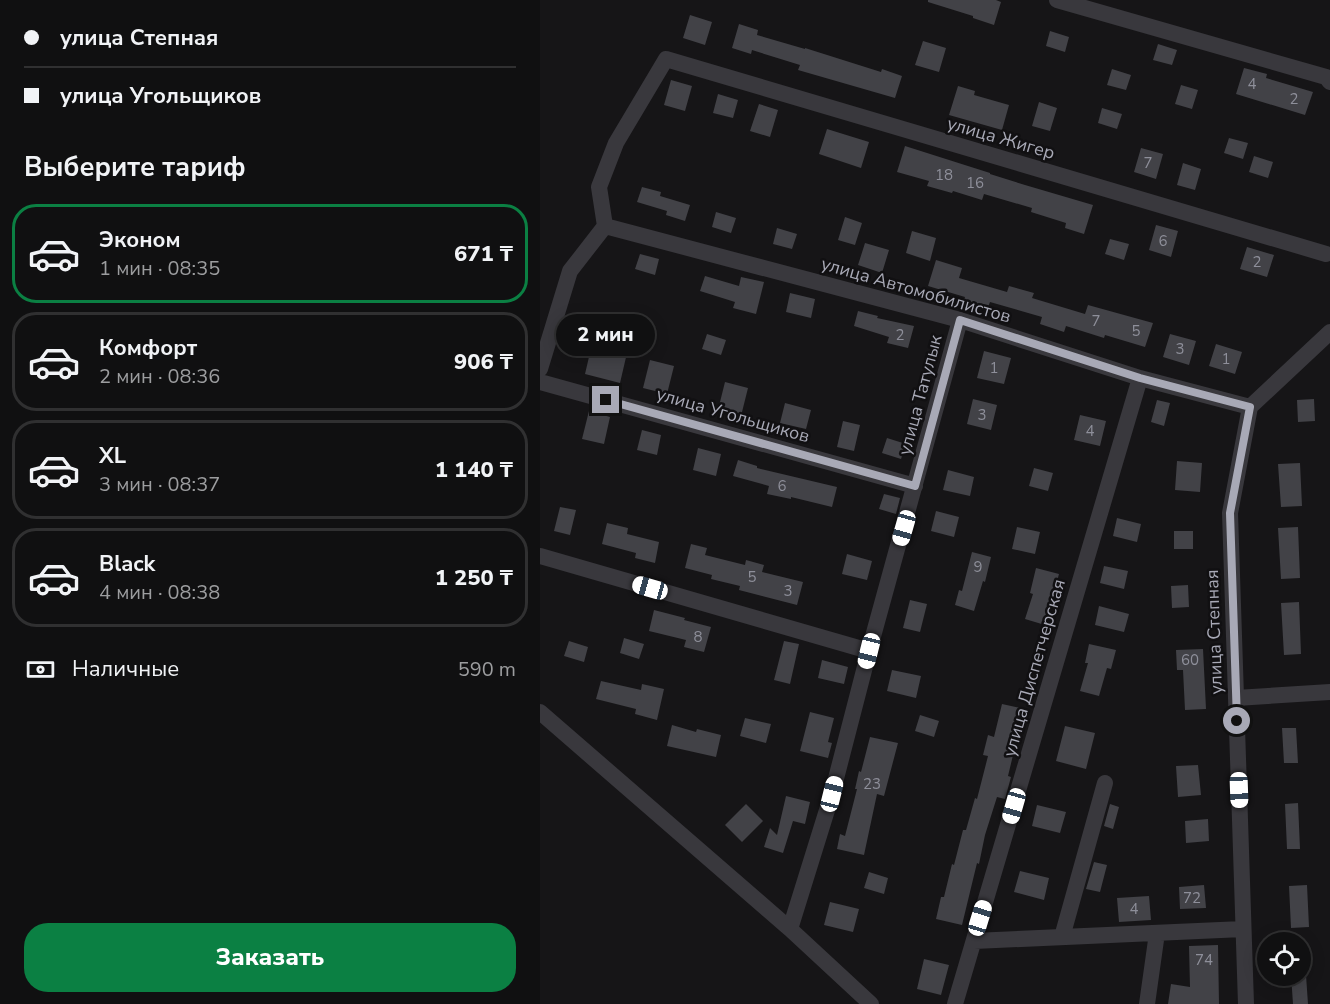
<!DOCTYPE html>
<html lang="ru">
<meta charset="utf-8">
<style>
:root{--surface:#101011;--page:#1e1e1f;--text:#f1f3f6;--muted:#9c9d9f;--line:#303031;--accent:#0b8043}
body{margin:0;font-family:"Nunito Sans",sans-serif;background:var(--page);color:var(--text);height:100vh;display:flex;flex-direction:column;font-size:22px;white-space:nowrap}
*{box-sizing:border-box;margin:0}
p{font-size:20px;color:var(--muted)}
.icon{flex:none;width:33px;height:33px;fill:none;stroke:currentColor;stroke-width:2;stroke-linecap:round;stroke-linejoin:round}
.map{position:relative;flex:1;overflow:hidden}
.panel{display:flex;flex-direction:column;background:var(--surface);width:540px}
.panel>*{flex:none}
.hud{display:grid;align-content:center;height:132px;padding:0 24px;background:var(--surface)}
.tools{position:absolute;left:717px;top:932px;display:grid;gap:12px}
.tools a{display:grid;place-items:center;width:54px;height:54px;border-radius:50%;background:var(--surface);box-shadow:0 3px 15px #0003,0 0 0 2px var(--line);font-size:30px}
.end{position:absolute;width:27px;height:27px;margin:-14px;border:8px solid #a8a9b6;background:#111;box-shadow:0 0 0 3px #111}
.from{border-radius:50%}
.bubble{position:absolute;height:42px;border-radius:21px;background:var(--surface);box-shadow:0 3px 15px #0003,0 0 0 2px var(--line);font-size:20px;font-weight:800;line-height:42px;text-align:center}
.car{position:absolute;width:18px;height:36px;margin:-18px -9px;border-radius:8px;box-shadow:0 0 4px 2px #0007;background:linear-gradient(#fff 24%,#345 0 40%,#fff 0 76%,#345 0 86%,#fff 0)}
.hud b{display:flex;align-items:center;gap:21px;height:57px;font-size:22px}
.hud b+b{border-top:2px solid var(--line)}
.hud i{width:15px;height:15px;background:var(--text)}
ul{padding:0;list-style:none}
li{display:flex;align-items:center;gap:18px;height:99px;margin:0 12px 9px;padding:0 12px;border:3px solid var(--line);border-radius:24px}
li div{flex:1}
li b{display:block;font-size:22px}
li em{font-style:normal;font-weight:800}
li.on{border-color:var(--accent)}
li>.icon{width:54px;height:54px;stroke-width:1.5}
h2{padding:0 24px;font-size:27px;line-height:72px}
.pay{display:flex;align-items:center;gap:15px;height:66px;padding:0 24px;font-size:22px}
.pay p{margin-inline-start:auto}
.action{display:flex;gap:12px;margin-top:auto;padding:12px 24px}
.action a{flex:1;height:69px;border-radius:24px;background:var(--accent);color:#fff;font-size:24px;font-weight:800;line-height:69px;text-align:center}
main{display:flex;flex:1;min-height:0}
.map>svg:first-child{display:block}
</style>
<main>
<section class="panel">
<div class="hud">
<b><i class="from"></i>улица Степная</b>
<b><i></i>улица Угольщиков</b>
</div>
<h2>Выберите тариф</h2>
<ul>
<li class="on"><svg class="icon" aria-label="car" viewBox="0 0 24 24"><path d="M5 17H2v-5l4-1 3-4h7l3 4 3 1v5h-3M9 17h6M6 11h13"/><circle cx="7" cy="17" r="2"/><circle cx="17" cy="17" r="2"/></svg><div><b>Эконом</b><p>1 мин · 08:35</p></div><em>671 ₸</em></li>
<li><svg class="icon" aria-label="car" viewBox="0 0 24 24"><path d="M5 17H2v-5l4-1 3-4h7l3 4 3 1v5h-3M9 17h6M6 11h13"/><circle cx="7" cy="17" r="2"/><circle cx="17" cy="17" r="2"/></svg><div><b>Комфорт</b><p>2 мин · 08:36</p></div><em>906 ₸</em></li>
<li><svg class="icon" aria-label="car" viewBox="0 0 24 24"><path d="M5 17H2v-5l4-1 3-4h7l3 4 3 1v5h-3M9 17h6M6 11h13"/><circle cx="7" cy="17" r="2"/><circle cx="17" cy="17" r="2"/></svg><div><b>XL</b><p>3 мин · 08:37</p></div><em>1 140 ₸</em></li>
<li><svg class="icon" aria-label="car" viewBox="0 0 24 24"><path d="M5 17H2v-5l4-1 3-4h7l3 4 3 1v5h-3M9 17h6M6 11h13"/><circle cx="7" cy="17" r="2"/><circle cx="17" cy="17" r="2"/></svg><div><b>Black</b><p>4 мин · 08:38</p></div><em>1 250 ₸</em></li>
</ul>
<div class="pay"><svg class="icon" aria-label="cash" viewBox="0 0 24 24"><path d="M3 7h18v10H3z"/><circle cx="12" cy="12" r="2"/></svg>Наличные<p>590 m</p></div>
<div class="action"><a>Заказать</a></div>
</section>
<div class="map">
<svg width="790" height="1004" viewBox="0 0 790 1004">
<rect width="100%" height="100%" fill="#161517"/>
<path fill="#424247" d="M388,0H456L461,2L454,25L433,18V16L388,2Z
M150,15L172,22L165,45L143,38Z
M199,24L218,30L217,35L265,49V48L341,72L342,69L362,76L355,98L258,70L260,65L212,50L211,54L192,48Z
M510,31L529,37L525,52L506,46Z
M383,41L406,48L399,72L375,65Z
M618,44L637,50L632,65L613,60Z
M704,68L727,74L726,78L773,92L765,115L696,94Z
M572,69L591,75L586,90L567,85Z
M131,80L152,86L145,111L124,105Z
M641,85L658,90L652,109L635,104Z
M418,86L435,91L434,95L469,105L462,130L409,115Z
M178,94L198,100L193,118L173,113Z
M499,102L517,108L510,131L492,126Z
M219,104L238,110L230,137L210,131Z
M562,108L582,114L577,129L558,123Z
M287,129L329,142L321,168L279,154Z
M689,138L708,143L703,159L684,153Z
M365,146L450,173V174L485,185L553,205L544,234L525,228L526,223L491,212L492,208L444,194L442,200L413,191L412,193L387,186L389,181L357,172Z
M601,148L623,154L616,179L594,172Z
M714,156L733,162L728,178L709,172Z
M643,163L661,169L655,190L637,185Z
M102,187L121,192L120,196L150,205L145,221L126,215L127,211L97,202Z
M176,212L196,218L191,233L172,227Z
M305,217L322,223L315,245L298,240Z
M616,225L638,231L631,257L609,250Z
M237,228L257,234L252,249L233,244Z
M372,231L396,238L390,261L366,253Z
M570,239L589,244L584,260L565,254Z
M325,243L349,250L342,273L318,265Z
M707,247L734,255L727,277L700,269Z
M100,254L119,259L115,275L95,269Z
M396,260L422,268L419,278L467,292L469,286L494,293L492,298L545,314L548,305L613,323L605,347L565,335L564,338L526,326L524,332L500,324L502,317L450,302L447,310L423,303L425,297L388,286Z
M165,276L199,286L201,277L224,282L216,314L193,308L195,302L160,291Z
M250,293L275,299L271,318L246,312Z
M318,311L338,316L337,318L374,326L368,348L347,343L349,337L314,326Z
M167,334L186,340L181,355L162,349Z
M630,334L656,341L649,365L623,357Z
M52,344L87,353L80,383L45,374Z
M676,344L702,352L695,374L669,366Z
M444,351L471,358L464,384L437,378Z
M110,360L134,366L127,394L103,388Z
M185,382L208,388L201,416L178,410Z
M433,399L457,405L451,430L427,424Z
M774,399L775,421L758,422L757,400Z
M617,400L630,403L624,426L611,422Z
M245,403L271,410L266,429L240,423Z
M49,411L70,417L64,444L42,439Z
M540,415L566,421L560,446L534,440Z
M303,421L320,425L314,451L297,447Z
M102,430L121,435L117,455L97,450Z
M347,438L366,444L361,459L342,453Z
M158,448L181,454L176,476L153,470Z
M198,460L217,466V468L297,487L292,507L251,497V499L227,494L229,486L193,476Z
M637,461L662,463L660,492L635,490Z
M760,463L762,506L741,507L738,464Z
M494,468L513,473L508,491L489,486Z
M408,470L434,477L430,496L403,490Z
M344,494L360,498L356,514L339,509Z
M20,507L36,510L30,535L14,531Z
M396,511L419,517L414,537L391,531Z
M577,518L601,524L597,542L573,536Z
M67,523L88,528L87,534L119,542L115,563L95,558L96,553L62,544Z
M477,527L500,532L495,554L472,549Z
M758,527L760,578L741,579L738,528Z
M634,531H653V549H634Z
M151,544L167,548L165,555L205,565L206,560L224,565L222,572L263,582L257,605L199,590L200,586L171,579L172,575L145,568Z
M432,552L451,557L445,582L443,581L434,611L415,605L419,590L422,591Z
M307,554L332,561L327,580L302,574Z
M564,566L588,571L584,589L560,583Z
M496,568L519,574L505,625L485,619L493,594L490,593Z
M648,585L649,607L632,608L631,586Z
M370,600L387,604L380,632L363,628Z
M759,602L761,654L744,655L741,603Z
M559,606L589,614L584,632L555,625Z
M114,610L145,618L144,620L171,627L164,652L144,647L146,640L109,631Z
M84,638L104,644L99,659L80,653Z
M29,641L48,647L44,662L24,656Z
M244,641L259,644L250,684L234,680Z
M549,644L576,650L571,669L567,668L559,696L540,691L548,663H545Z
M663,649L666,709L645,710L643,670H637L636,650Z
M282,660L308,667L304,684L278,678Z
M352,670L381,676L376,698L347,691Z
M61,681L101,690L102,684L124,689L117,720L95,714L96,709L56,699Z
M462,704L489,710L484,727L480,726L468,776L471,777L465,799L457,797L445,835L439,864L437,863L422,925L396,919L401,897H404L412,864L414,865L423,830H426L435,798L437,799L448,756L443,755L448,735L454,737Z
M270,712L294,718L288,742L292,743L288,758L260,751Z
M380,715L399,721L394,737L375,731Z
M205,718L231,724L226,743L200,736Z
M132,725L156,732L157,729L181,735L176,757L127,746Z
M525,726L555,733L546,769L516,761Z
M742,728H756L758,763H744Z
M330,737L358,743L344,796L337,794L324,855L297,849L300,834L305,836L317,789H315L319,771L321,772Z
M658,765L661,795L638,797L636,766Z
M246,796L270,802L265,824L253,821L243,853L224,847L230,828L237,835Z
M758,803L760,849H747L745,804Z
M206,804L223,821L202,842L185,825Z
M570,804L579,807L573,829L564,826Z
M497,805L526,812L520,833L492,826Z
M668,819L669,841L646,843L645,821Z
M554,862L567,865L560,892L546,889Z
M480,871L509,878L504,900L474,892Z
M329,872L348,878L344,894L324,888Z
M664,885L666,908L640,909L639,887Z
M767,885L769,927L751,928L749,886Z
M609,896L611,920L579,922L577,898Z
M290,902L319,909L313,932L284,925Z
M678,945L679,1004H628L631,984L650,987L649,946Z
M384,959L409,965L401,995L377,989Z
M751,975H766L768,1004H753Z"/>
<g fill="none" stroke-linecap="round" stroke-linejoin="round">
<path stroke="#39383d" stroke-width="16" d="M517,0L786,77L790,82
M65,226L420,320L600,378L710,407
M0,369L30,271L65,226L59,187L76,143L126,59L786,254
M0,382L375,486
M0,556L329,651
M696,698L790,692
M0,712L250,929L331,1004
M250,929L292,794L329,651L420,320
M522,937L565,783
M434,941L703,929
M415,1004L600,378
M607,1004L617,933
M706,1004L690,513L710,407L790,332"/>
</g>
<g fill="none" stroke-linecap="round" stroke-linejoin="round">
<path stroke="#a8a9b6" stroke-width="8" d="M66,400L375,486L420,320L600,378L710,407L690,513L697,721"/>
</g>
<g text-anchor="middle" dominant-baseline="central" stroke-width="5" stroke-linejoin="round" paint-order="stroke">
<g font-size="15" fill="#8e8f9a">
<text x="712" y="84">4</text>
<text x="754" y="99">2</text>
<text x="608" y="163">7</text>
<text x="404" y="175">18</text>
<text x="435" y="183">16</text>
<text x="623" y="241">6</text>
<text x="717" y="262">2</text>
<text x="556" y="321">7</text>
<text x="596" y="331">5</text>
<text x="360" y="335">2</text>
<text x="640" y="349">3</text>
<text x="686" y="359">1</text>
<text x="454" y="368">1</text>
<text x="442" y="415">3</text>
<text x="550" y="431">4</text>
<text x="242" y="486">6</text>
<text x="438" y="567">9</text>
<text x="212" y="577">5</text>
<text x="248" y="591">3</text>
<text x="158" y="637">8</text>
<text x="650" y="660">60</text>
<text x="332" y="784">23</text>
<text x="652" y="898">72</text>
<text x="594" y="909">4</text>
<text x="664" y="960">74</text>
</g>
<g font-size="18" fill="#a8a9b6" stroke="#111012">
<text transform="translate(461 138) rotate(16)">улица Жигер</text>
<text transform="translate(376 290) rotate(16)">улица Автомобилистов</text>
<text transform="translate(380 395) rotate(-75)">улица Татулык</text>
<text transform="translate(193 415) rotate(16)">улица Угольщиков</text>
<text transform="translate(674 632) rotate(-92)">улица Степная</text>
<text transform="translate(494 668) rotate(-74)">улица Диспетчерская</text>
</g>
</g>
</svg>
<div class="tools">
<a><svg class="icon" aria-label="locate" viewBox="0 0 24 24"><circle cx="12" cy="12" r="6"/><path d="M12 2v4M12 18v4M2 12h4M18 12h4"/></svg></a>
</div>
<i class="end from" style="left:697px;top:721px"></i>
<i class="end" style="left:66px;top:400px"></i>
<div class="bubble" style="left:16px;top:314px;width:99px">2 мин</div>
<i class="car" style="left:364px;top:528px;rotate:196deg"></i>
<i class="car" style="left:110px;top:588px;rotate:286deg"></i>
<i class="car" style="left:329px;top:651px;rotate:194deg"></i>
<i class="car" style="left:699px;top:790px;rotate:178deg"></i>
<i class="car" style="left:292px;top:794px;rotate:14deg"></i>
<i class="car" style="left:474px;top:806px;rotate:196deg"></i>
<i class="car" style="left:440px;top:918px;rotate:17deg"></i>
</div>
</main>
